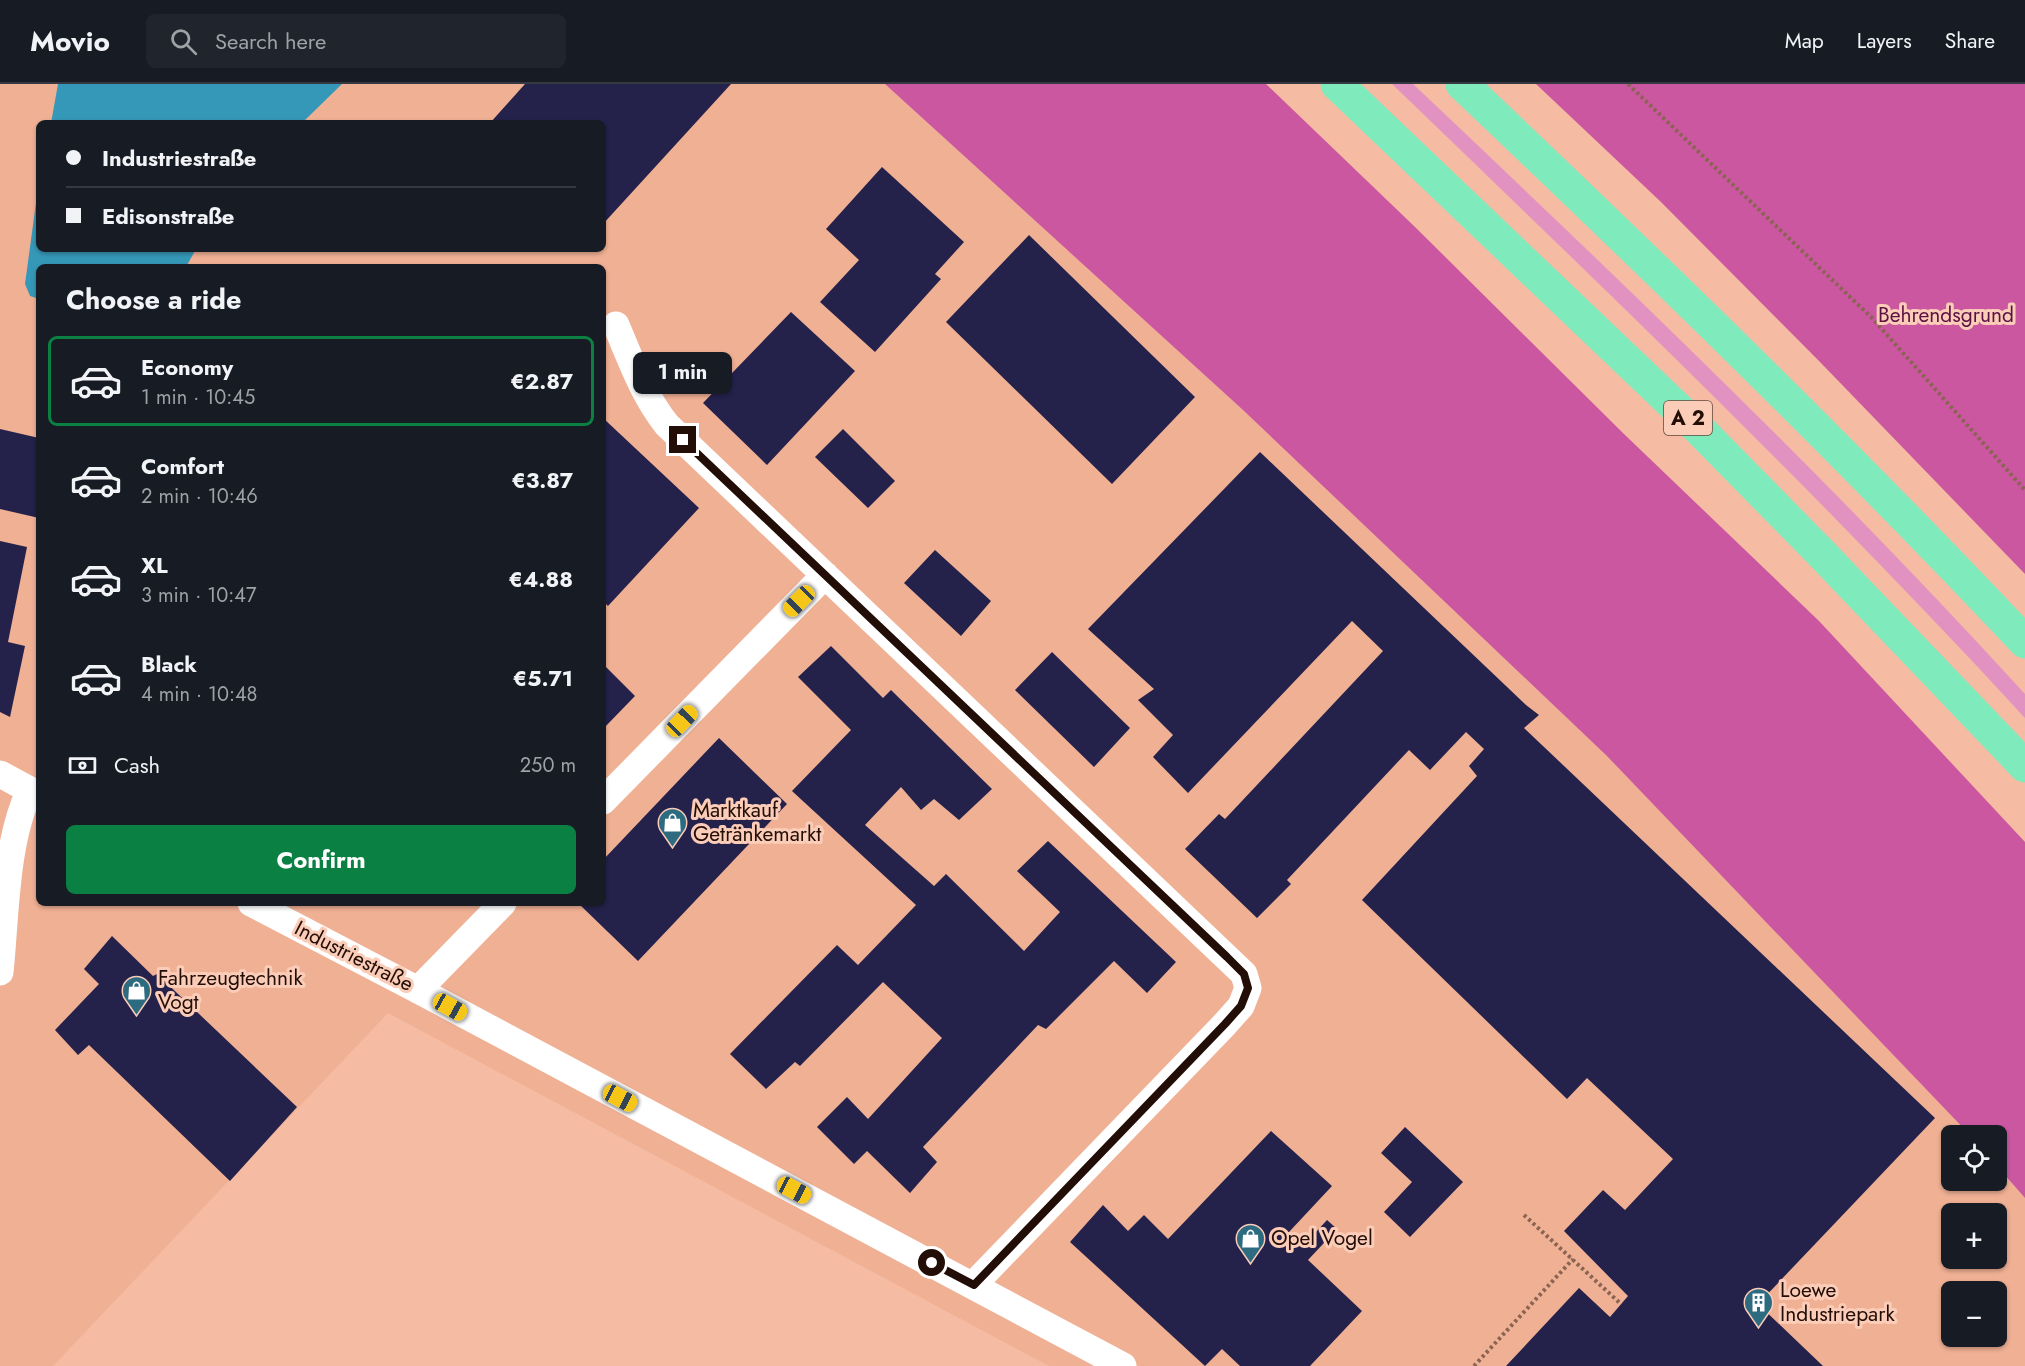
<!DOCTYPE html>
<meta charset="utf-8">
<style>
:root{--surface:#171b24;--page:#20242c;--text:#f1f3f6;--muted:#9ea1a6;--line:#363941;--accent:#0b8043}
body{margin:0;font-family:Jost,sans-serif;background:var(--page);color:var(--text);height:100vh;display:flex;flex-direction:column;font-size:22px;white-space:nowrap}
*{box-sizing:border-box;margin:0}
p{font-size:20px;color:var(--muted)}
.icon{flex:none;width:33px;height:33px;fill:none;stroke:currentColor;stroke-width:2;stroke-linecap:round;stroke-linejoin:round}
.map{position:relative;flex:1;overflow:hidden}
.details{position:absolute;left:36px;top:180px;width:570px;height:642px;display:flex;flex-direction:column;background:var(--surface);border-radius:9px;box-shadow:0 2px 4px #0004}
.details>*{flex:none}
.top-card{position:absolute;left:36px;top:36px;width:570px;height:132px;border-radius:9px;box-shadow:0 2px 4px #0004;display:grid;align-content:center;height:132px;padding:0 30px;background:var(--surface)}
.fabs{position:absolute;left:1941px;top:1041px;display:grid;gap:12px}
.fabs a{display:grid;place-items:center;width:66px;height:66px;border-radius:9px;background:var(--surface);box-shadow:0 2px 4px #0004;font-size:30px}
.end{position:absolute;width:27px;height:27px;margin:-14px;border:8px solid #220e06;background:#fff;box-shadow:0 0 0 3px #fff}
.from{border-radius:50%}
.bubble{position:absolute;height:42px;border-radius:9px;background:var(--surface);box-shadow:0 2px 4px #0004;font-size:20px;font-weight:700;line-height:42px;text-align:center}
.car{position:absolute;width:18px;height:36px;margin:-18px -9px;border-radius:8px;box-shadow:0 0 4px 2px #0007;background:linear-gradient(#f5c518 24%,#345 0 40%,#f5c518 0 76%,#345 0 86%,#f5c518 0)}
.top-card b{display:flex;align-items:center;gap:21px;height:57px;font-size:22px}
.top-card b+b{border-top:2px solid var(--line)}
.top-card i{width:15px;height:15px;background:var(--text)}
ul{padding:0;list-style:none}
li{display:flex;align-items:center;gap:18px;height:90px;margin:0 12px 9px;padding:0 18px;border:3px solid transparent;border-radius:9px}
li div{flex:1}
li b{display:block;font-size:22px}
li em{font-style:normal;font-weight:700}
li.selected{border-color:var(--accent)}
li>.icon{width:54px;height:54px;stroke-width:1.5}
h2{padding:0 30px;font-size:27px;line-height:72px}
.pay{display:flex;align-items:center;gap:15px;height:66px;padding:0 30px;font-size:22px}
.pay p{margin-inline-start:auto}
.button{display:flex;gap:12px;margin-top:auto;padding:12px 30px}
.button a{flex:1;height:69px;border-radius:9px;background:var(--accent);color:#fff;font-size:24px;font-weight:700;line-height:69px;text-align:center}
header{display:flex;align-items:center;gap:36px;box-sizing:border-box;height:84px;padding:0 30px;background:var(--surface);border-bottom:2px solid var(--line)}
header strong{font-size:28px}
nav{display:flex;gap:33px;margin-inline-start:auto;font-size:21px}
.search{width:420px;height:54px;background:var(--page);display:flex;align-items:center;gap:15px;box-sizing:border-box;padding:0 21px;border-radius:9px;color:var(--muted);font-size:22px}
.map>svg:first-child{display:block}
</style>
<header>
<strong>Movio</strong>
<div class="search"><svg class="icon" aria-label="search" viewBox="0 0 24 24"><circle cx="10" cy="10" r="6"/><path d="M15 15l6 6"/></svg>Search here</div>
<nav><a>Map</a><a>Layers</a><a>Share</a></nav>
</header>
<div class="map">
<svg width="2025" height="1282" viewBox="0 0 2025 1282">
<rect width="100%" height="100%" fill="#f5bba3"/>
<path fill="#f0b094" fill-rule="evenodd" d="M0,0H885L1243,326L1607,672L1956,1036L1970,1051L1952,1052V1096H1996L1997,1082L2025,1114V1282H1049L388,929L53,1282H0ZM39,39H603V165H39ZM39,183H603V819H39ZM1952,1130H1996V1174H1952ZM1952,1208H1996V1252H1952Z"/>
<path fill="#e292c1" d="M1392,0H1413C1622,198 1831,397 2025,610V634C1823,414 1607,207 1392,0Z"/>
<path fill="#cb57a1" d="M885,0H1266L1415,143L1624,350L1819,537L2025,758V1114L1997,1082L1996,1052L1970,1051L1607,672L1243,326Z
M1536,0H2025V490L1821,279L1661,118Z"/>
<path fill="#3698b8" d="M58,0H342L302,39H51Z
M39,97V165H196L186,183H39V215L30,212L25,200Z"/>
<path fill="#24214b" d="M525,0H731L603,140V39H490Z
M882,83L964,158L935,190L941,195L875,268L820,218L859,176L826,145Z
M1029,151L1195,313L1112,400L946,238Z
M791,228L855,287L767,381L703,319Z
M603,334L699,424L608,522L603,517Z
M0,345L39,354V434L0,425Z
M843,345L895,397L868,424L815,373Z
M1260,368L1526,621L1539,631L1524,644L1935,1034L1758,1220L1823,1282H1506L1579,1204L1610,1233L1628,1212L1564,1147L1603,1106L1625,1126L1673,1075L1587,994L1567,1015L1362,816L1477,692L1469,682L1484,665L1466,648L1430,686L1409,666L1287,796L1291,800L1257,834L1185,765L1219,730L1225,735L1383,567L1352,537L1188,709L1153,673L1173,651L1138,616L1154,605L1088,545Z
M0,457L27,463L8,558L25,562L10,633L0,628Z
M935,466L991,517L961,552L904,499Z
M831,562L883,614L891,606L992,705L959,736L934,715L921,726L901,703L865,741L934,802L946,790L1024,867L1060,828L1017,787L1048,757L1176,878L1147,909L1114,877L1046,945L1038,941L923,1063L937,1078L910,1109L867,1067L854,1080L817,1043L847,1013L868,1035L942,954L883,898L800,982L795,978L766,1005L730,970L837,861L858,881L916,821L792,707L851,646L798,593Z
M1052,568L1130,644L1094,683L1015,606Z
M603,580L635,612L603,645Z
M719,654L787,720L638,877L578,819H603V776Z
M112,852L153,892L157,890L297,1023L230,1097L89,961L78,971L55,946L99,900L84,885Z
M1405,1043L1463,1098L1410,1153L1384,1128L1412,1098L1381,1069Z
M1271,1047L1332,1102L1289,1148L1304,1161L1327,1136L1337,1145L1308,1176L1362,1227L1310,1282H1240L1222,1265L1205,1282L1070,1158L1103,1121L1128,1147L1144,1131L1168,1155Z"/>
<g fill="none" stroke-linecap="round" stroke-linejoin="round">
<path stroke="#8a6353" stroke-width="4" stroke-dasharray="3 3" stroke-linecap="butt" d="M1628,0L1872,234L2025,406
M1524,1131L1621,1220
M1474,1282L1573,1175"/>
<path stroke="#fff" stroke-width="27" d="M616,241C631,276 643,311 667,341L1244,890L1248,904L1241,922L1225,940L973,1201
M0,690L39,711
M603,717L825,491
M251,819L418,906L1123,1282
M0,888C6,831 5,758 30,706
M418,906L503,819"/>
<path stroke="#7febbd" stroke-width="33" d="M1337,0L1698,344L1821,469L2025,682
M1462,0C1654,182 1844,366 2025,558"/>
</g>
<g fill="none" stroke-linecap="round" stroke-linejoin="round">
<path stroke="#220e06" stroke-width="8" d="M683,356L1227,873L1244,890L1248,904L1241,922L1225,940L974,1201L932,1179"/>
</g>
<defs>
<symbol id="shop-pin" viewBox="-11 -11 22 30"><path d="M0 17L-7.5 6A9.5 9.5 0 1 1 7.5 6Z" fill="#2c6b80" stroke="#fbccb8"/><path d="M-5-2.5h2.3a2.7 3.5 0 0 1 5.4 0H5L5.5 6h-11ZM-1.5-2.5h3a1.5 2.3 0 0 0-3 0Z" fill="#fff"/></symbol>
<symbol id="building-pin" viewBox="-11 -11 22 30"><path d="M0 17L-7.5 6A9.5 9.5 0 1 1 7.5 6Z" fill="#2c6b80" stroke="#fbccb8"/><path d="M-4-6H4V6H1V3H-1V6H-4ZM-2.5-4.3h1.7v1.8h-1.7ZM.8-4.3h1.7v1.8H.8ZM-2.5-1h1.7V.8h-1.7ZM.8-1h1.7V.8H.8Z" fill="#fff"/></symbol>
</defs>
<g fill-rule="evenodd">
<use href="#shop-pin" x="656" y="722" width="33" height="45"/>
<use href="#shop-pin" x="120" y="890" width="33" height="45"/>
<use href="#shop-pin" x="1234" y="1138" width="33" height="45"/>
<use href="#building-pin" x="1742" y="1202" width="33" height="45"/>
</g>
<g text-anchor="middle" dominant-baseline="central" stroke-width="6" stroke-linejoin="round" paint-order="stroke">
<rect fill="#fbccb8" stroke="#63473b" stroke-width="1.5" x="1664" y="317" width="48" height="34" rx="4.5"/>
<g font-size="20" font-weight="bold" fill="#220e06">
<text x="1688" y="334">A 2</text>
</g>
<g font-size="21" fill="#5b1144" stroke="#fbccb8">
<text x="1946" y="231">Behrendsgrund</text>
</g>
<g font-size="21" fill="#220e06" stroke="#fbccb8" text-anchor="start">
<text x="693" y="726">Marktkauf<tspan x="693" dy="24">Getränkemarkt</tspan></text>
<text x="158" y="894">Fahrzeugtechnik<tspan x="158" dy="24">Vogt</tspan></text>
<text x="1271" y="1154">Opel Vogel</text>
<text x="1780" y="1206">Loewe<tspan x="1780" dy="24">Industriepark</tspan></text>
</g>
<g font-size="21" fill="#220e06" stroke="#fbccb8">
<text transform="translate(354 872) rotate(27)">Industriestraße</text>
</g>
</g>
</svg>
<div class="fabs">
<a><svg class="icon" aria-label="locate" viewBox="0 0 24 24"><circle cx="12" cy="12" r="6"/><path d="M12 2v4M12 18v4M2 12h4M18 12h4"/></svg></a>
<a>+</a>
<a>−</a>
</div>
<i class="end from" style="left:932px;top:1179px"></i>
<i class="end" style="left:683px;top:356px"></i>
<div class="bubble" style="left:633px;top:268px;width:99px">1 min</div>
<i class="car" style="left:799px;top:517px;rotate:225deg"></i>
<i class="car" style="left:682px;top:637px;rotate:44deg"></i>
<i class="car" style="left:450px;top:923px;rotate:119deg"></i>
<i class="car" style="left:620px;top:1014px;rotate:118deg"></i>
<i class="car" style="left:794px;top:1106px;rotate:118deg"></i>
<div class="top-card">
<b><i class="from"></i>Industriestraße</b>
<b><i></i>Edisonstraße</b>
</div>
<section class="details">
<h2>Choose a ride</h2>
<ul>
<li class="selected"><svg class="icon" aria-label="car" viewBox="0 0 24 24"><path d="M5 17H2v-5l4-1 3-4h7l3 4 3 1v5h-3M9 17h6M6 11h13"/><circle cx="7" cy="17" r="2"/><circle cx="17" cy="17" r="2"/></svg><div><b>Economy</b><p>1 min · 10:45</p></div><em>€2.87</em></li>
<li><svg class="icon" aria-label="car" viewBox="0 0 24 24"><path d="M5 17H2v-5l4-1 3-4h7l3 4 3 1v5h-3M9 17h6M6 11h13"/><circle cx="7" cy="17" r="2"/><circle cx="17" cy="17" r="2"/></svg><div><b>Comfort</b><p>2 min · 10:46</p></div><em>€3.87</em></li>
<li><svg class="icon" aria-label="car" viewBox="0 0 24 24"><path d="M5 17H2v-5l4-1 3-4h7l3 4 3 1v5h-3M9 17h6M6 11h13"/><circle cx="7" cy="17" r="2"/><circle cx="17" cy="17" r="2"/></svg><div><b>XL</b><p>3 min · 10:47</p></div><em>€4.88</em></li>
<li><svg class="icon" aria-label="car" viewBox="0 0 24 24"><path d="M5 17H2v-5l4-1 3-4h7l3 4 3 1v5h-3M9 17h6M6 11h13"/><circle cx="7" cy="17" r="2"/><circle cx="17" cy="17" r="2"/></svg><div><b>Black</b><p>4 min · 10:48</p></div><em>€5.71</em></li>
</ul>
<div class="pay"><svg class="icon" aria-label="cash" viewBox="0 0 24 24"><path d="M3 7h18v10H3z"/><circle cx="12" cy="12" r="2"/></svg>Cash<p>250 m</p></div>
<div class="button"><a>Confirm</a></div>
</section>
</div>
